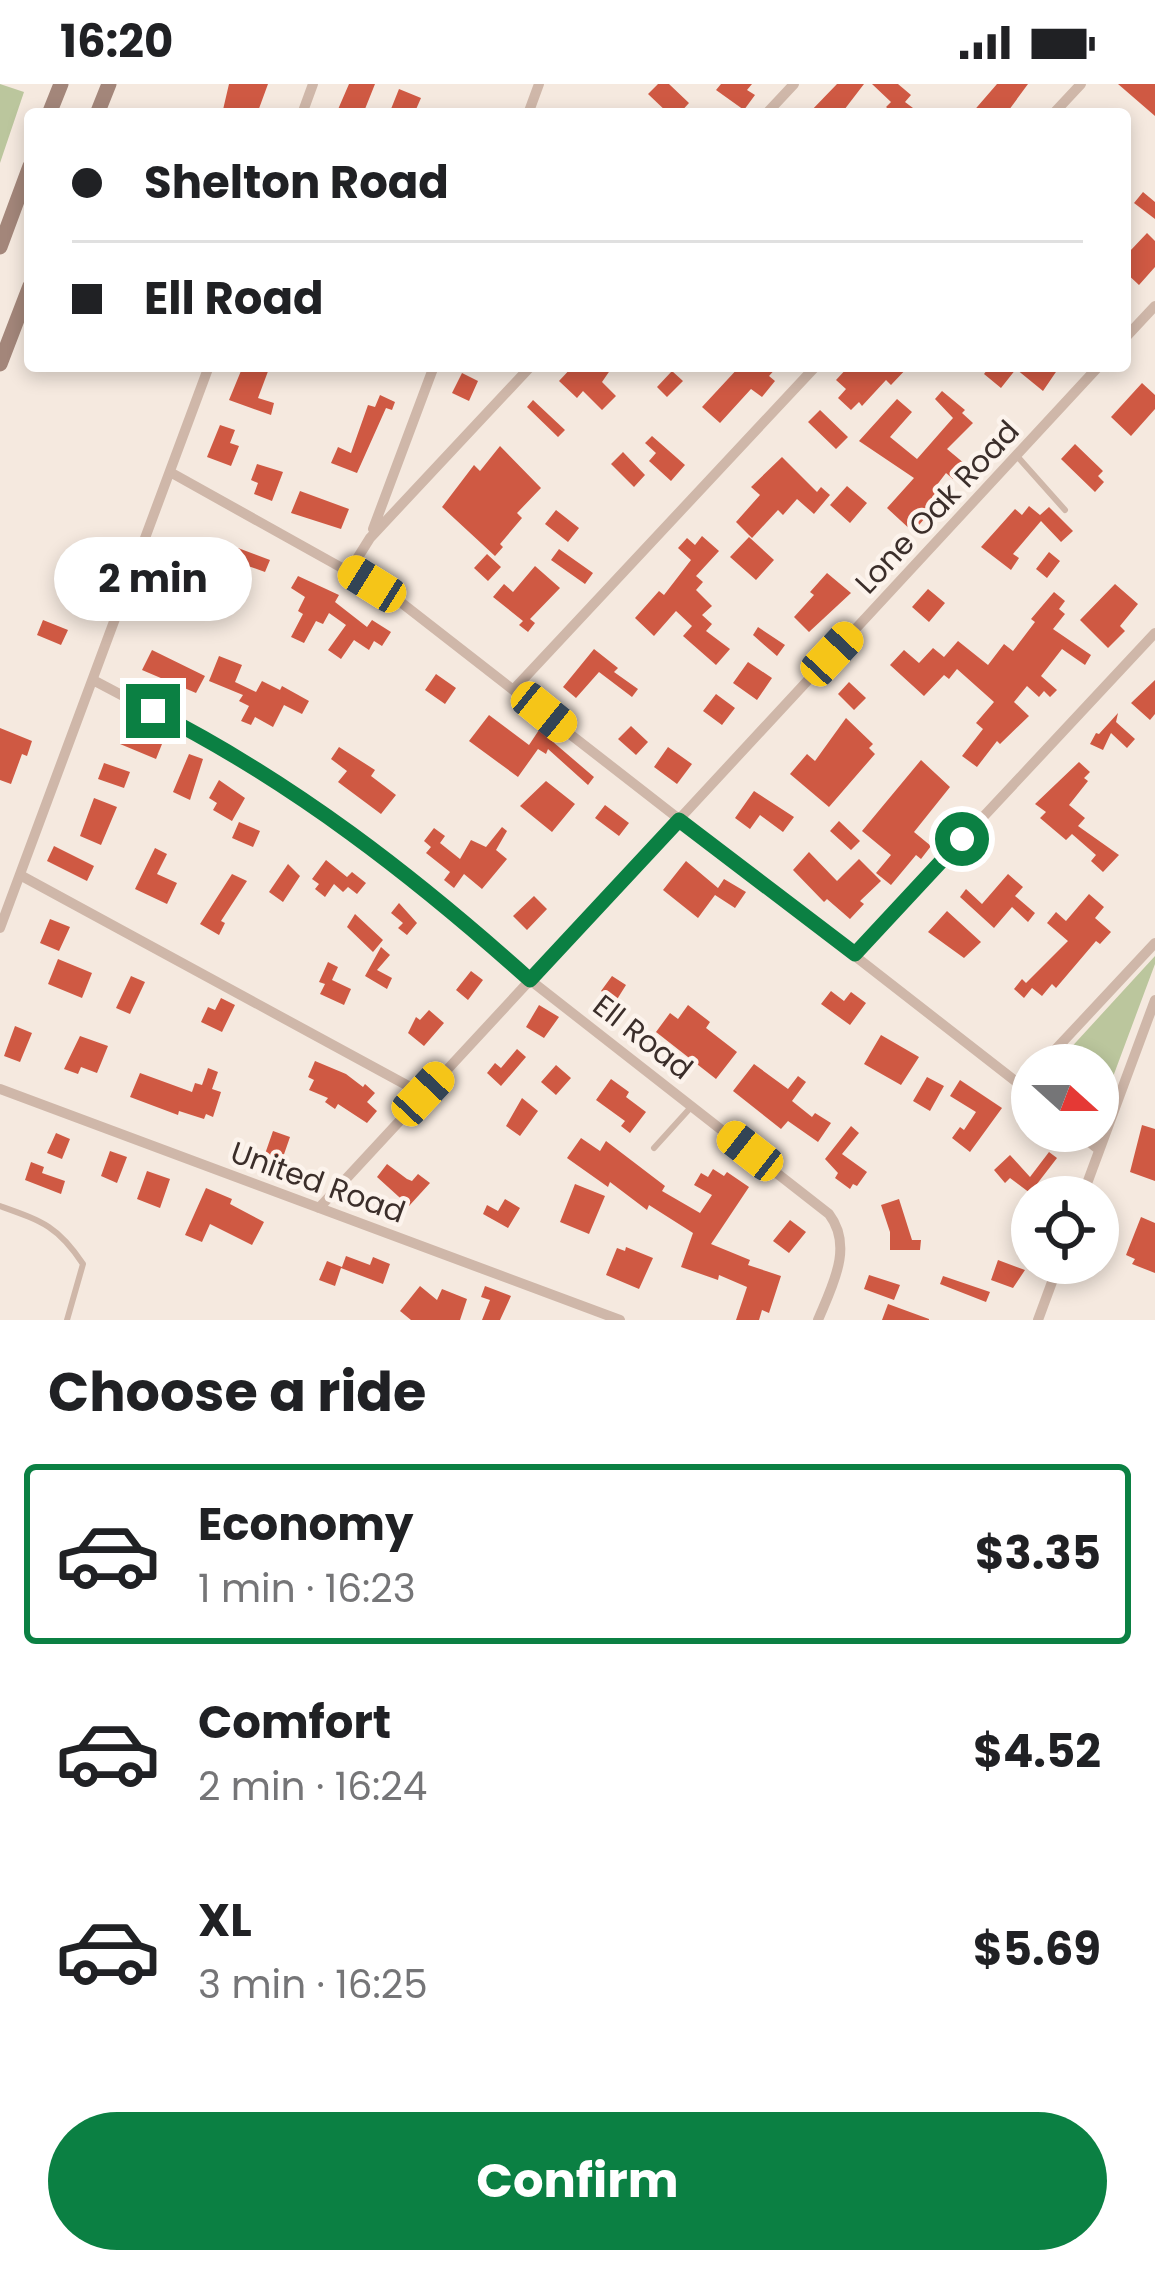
<!DOCTYPE html>
<meta charset="utf-8">
<style>
:root{--surface:#fff;--page:#f6f6f6;--text:#202124;--muted:#757577;--line:#e0e0e0;--accent:#0b8043}
body{margin:0;font-family:Poppins,sans-serif;background:var(--page);color:var(--text);height:100vh;display:flex;flex-direction:column;font-size:45px;white-space:nowrap}
*{box-sizing:border-box;margin:0}
p{font-size:39px;color:var(--muted)}
.icon{flex:none;width:66px;height:66px;fill:none;stroke:currentColor;stroke-width:2;stroke-linecap:round;stroke-linejoin:round}
.map{position:relative;height:1236px;overflow:hidden}
.drawer{display:flex;flex-direction:column;background:var(--surface);flex:1}
.drawer>*{flex:none}
.hud{position:absolute;left:24px;top:24px;width:1107px;height:264px;border-radius:12px;box-shadow:0 6px 18px #0003;display:grid;align-content:center;height:264px;padding:0 48px;background:var(--surface)}
.needle{width:78px;rotate:111deg}
.tools{position:absolute;left:1011px;top:960px;display:grid;gap:24px}
.tools a{display:grid;place-items:center;width:108px;height:108px;border-radius:50%;background:var(--surface);box-shadow:0 6px 18px #0003;font-size:60px}
.end{position:absolute;width:54px;height:54px;margin:-27px;border:15px solid #0b8043;background:#fff;box-shadow:0 0 0 6px #fff}
.from{border-radius:50%}
.bubble{position:absolute;height:84px;border-radius:42px;background:var(--surface);box-shadow:0 6px 18px #0003;font-size:39px;font-weight:700;line-height:84px;text-align:center}
.car{position:absolute;width:36px;height:72px;margin:-36px -18px;border-radius:15px;box-shadow:0 0 9px 3px #0007;background:linear-gradient(#f5c518 24%,#345 0 40%,#f5c518 0 76%,#345 0 86%,#f5c518 0)}
.hud b{display:flex;align-items:center;gap:42px;height:114px;font-size:45px}
.hud b+b{border-top:3px solid var(--line)}
.hud i{width:30px;height:30px;background:var(--text)}
ul{padding:0;list-style:none}
li{display:flex;align-items:center;gap:36px;height:180px;margin:0 24px 18px;padding:0 24px;border:6px solid transparent;border-radius:12px}
li div{flex:1}
li b{display:block;font-size:45px}
li em{font-style:normal;font-weight:700}
li.selected{border-color:var(--accent)}
li>.icon{width:108px;height:108px;stroke-width:1.5}
h2{padding:0 48px;font-size:54px;line-height:144px}
.action{display:flex;gap:24px;margin-top:auto;padding:24px 48px}
.action a{flex:1;height:138px;border-radius:72px;background:var(--accent);color:#fff;font-size:48px;font-weight:700;line-height:138px;text-align:center}
.status{display:flex;justify-content:space-between;align-items:center;height:84px;padding:0 60px;background:var(--surface);direction:ltr}
.status svg{height:33px;fill:currentColor}
.map>svg:first-child{display:block}
</style>
<div class="status"><b>16:20</b><svg viewBox="0 0 49 12"><path d="M0 12V9h3v3zM5 12V6h3v6zM10 12V3h3v9zM15 12V0h3v12zM26 1h20v11H26zM47 4h2v5h-2z"/></svg></div>
<div class="map">
<svg width="1155" height="1236" viewBox="0 0 1155 1236">
<rect width="100%" height="100%" fill="#f5e9df"/>
<path fill="#bbc69d" d="M0,0L24,8L0,79Z
M1155,872V880L1098,1033V981H1055Z"/>
<path fill="#cf5943" d="M229,0H268L257,30H222Z
M349,0H375L363,30H336Z
M658,0H669L689,19L679,30H669L648,10Z
M721,0H752L747,6L755,11L744,26L716,6Z
M837,0H864L841,30H808Z
M872,0H898L911,11L905,18L921,30H894L886,23L891,18Z
M997,0H1028L1006,30H971Z
M1118,0H1155V32Z
M399,5L421,14L414,30H389Z
M1143,108L1155,118V135L1134,119Z
M1147,149L1155,157V183L1139,201L1125,188V162L1130,167Z
M243,282H270L258,314L274,319L271,331L229,316Z
M573,282H613L602,298L616,312L602,326L583,307L577,314L559,297Z
M740,282H778L769,292L775,297L762,313L751,305L720,339L702,323Z
M849,282H909L891,301L886,296L862,322L859,318L851,326L838,314L846,305L836,296Z
M990,282H1060L1043,307L1016,285L1001,304L984,290Z
M672,287L683,297L667,313L657,303Z
M462,289L478,297L469,317L452,309Z
M1142,299L1155,311V325L1131,352L1111,333Z
M942,307L965,326L962,329L973,339L947,365L965,380L953,395L946,389L933,406L937,410L921,430L925,434L913,448L887,424L914,394L859,357L897,315L912,328L890,353L917,375L953,334L935,315Z
M380,311L395,318L392,326L386,324L357,389L331,379L338,363L351,369L368,321L375,323Z
M533,316L565,346L558,353L527,323Z
M820,326L848,353L836,365L808,338Z
M220,341L235,346L230,359L239,362L231,382L207,373Z
M652,352L685,381L671,397L649,377L656,369L645,359Z
M1075,360L1103,387L1098,392L1104,398L1095,408L1061,375Z
M500,362L541,404L517,429L522,434L500,460L503,463L495,472L442,423L474,381L480,387Z
M623,368L645,391L634,403L611,380Z
M782,373L817,408L821,403L830,411L814,430L797,415L783,431L778,426L752,454L736,438L760,411L751,403Z
M257,380L283,388L272,417L254,410L258,399L251,396Z
M847,402L867,419L850,439L830,421Z
M300,407L349,425L341,445L291,429Z
M1029,422L1040,431L1049,423L1073,447L1061,458L1041,437L1013,470L1019,474L1011,486L981,463L1015,425L1022,431Z
M556,426L579,444L568,458L545,440Z
M702,452L719,467L696,492L703,498L696,506L712,522L702,531L712,540L706,547L730,565L716,581L683,552L692,542L676,527L654,552L635,534L659,507L664,511L691,476L678,464L687,454L695,461Z
M749,453L774,476L756,496L730,473Z
M191,454L206,462L202,470L231,482L238,464L270,476L265,488L248,482L234,515L205,503L208,495L178,479Z
M559,465L593,489L585,500L551,476Z
M1049,468L1060,477L1047,494L1036,485Z
M487,470L501,483L488,497L474,484Z
M535,482L560,504L530,535L535,539L528,548L519,541L523,537L493,513L504,500L513,508Z
M827,489L851,509L809,548L794,533L814,511L810,508Z
M298,492L339,511L335,518L367,543L372,536L391,548L382,562L374,557L369,566L354,556L341,575L328,566L346,541L329,529L323,540L316,537L304,559L291,553L303,530L298,527L305,513L291,504Z
M1115,500L1138,520L1120,542L1125,547L1108,564L1080,536Z
M928,505L945,519L929,538L912,523Z
M1054,508L1065,517L1059,525L1065,530L1053,545L1091,571L1085,581L1062,565L1041,592L1057,606L1050,613L1044,607L1039,613L1027,602L1014,618L1029,632L1000,660L997,657L977,683L962,672L983,645L976,639L994,618L957,585L949,595L944,591L924,612L890,581L904,566L919,579L933,564L944,573L958,557L988,581L1004,560L1013,567L1035,538L1031,535Z
M43,536L68,546L61,561L37,551Z
M758,543L785,561L777,572L753,551Z
M594,565L618,584L614,588L638,605L632,613L599,588L576,614L563,603Z
M152,566L205,592L196,609L142,586Z
M219,572L242,581L235,598L256,608L262,597L280,606L282,602L309,617L302,630L284,621L273,643L255,633L251,641L241,637L249,622L239,617L243,611L209,597Z
M748,578L772,594L757,616L733,599Z
M436,590L456,604L445,620L425,606Z
M1155,596V630L1150,636L1131,619Z
M849,598L866,614L854,626L838,610Z
M716,610L735,624L722,641L703,627Z
M1118,629L1116,638L1135,655L1127,664L1111,649L1103,666L1090,660L1096,649L1099,650Z
M489,631L529,661L539,646L594,693L588,701L548,665L546,670L538,665L518,693L469,657Z
M846,634L873,660L869,664L875,670L829,723L790,690L807,670L815,677Z
M127,641L156,654L155,657L162,660L156,675L120,660Z
M631,642L648,658L636,671L618,655Z
M0,644L32,657L27,672L22,670L11,700L0,696Z
M339,663L375,686L371,692L396,711L381,730L338,698L347,687L331,675Z
M668,663L692,680L677,700L654,683Z
M189,670L203,675L190,716L173,708Z
M921,676L950,703L914,748L931,762L921,775L916,771L891,801L876,789L891,771L862,747Z
M1079,678L1090,688L1084,694L1088,697L1069,721L1085,734L1078,742L1119,771L1103,788L1091,777L1096,771L1072,750L1066,756L1040,734L1046,728L1035,720Z
M104,679L130,688L124,704L98,695Z
M219,696L245,714L232,737L213,726L217,719L209,714Z
M546,697L575,720L552,748L520,722Z
M754,707L794,733L783,748L760,731L750,745L735,734Z
M94,714L117,723L101,761L80,752Z
M605,721L629,739L619,752L595,734Z
M839,737L860,757L851,766L830,747Z
M239,738L260,747L253,763L232,754Z
M502,743L507,747L496,766L507,775L482,805L464,790L454,804L444,796L450,788L426,769L431,763L424,757L434,744L445,752L440,759L460,775L471,756L486,763Z
M54,762L94,782L87,797L47,777Z
M155,764L167,770L157,790L177,799L167,820L135,805Z
M809,768L837,797L859,775L881,797L860,817L864,820L850,835L827,815L824,818L793,786Z
M326,776L347,793L352,788L366,799L357,810L348,803L343,808L334,800L325,813L315,805L319,800L312,795Z
M686,777L718,804L724,795L746,808L735,824L715,811L698,834L663,806Z
M288,780L300,792L283,818L269,808Z
M232,790L247,797L221,837L225,839L219,851L200,840Z
M1008,790L1023,803L1015,812L1035,829L1028,838L1012,823L994,844L960,813L966,805L982,820Z
M1089,810L1104,823L1095,834L1111,848L1100,860L1096,857L1056,904L1052,900L1042,912L1032,904L1024,914L1014,905L1022,895L1026,899L1068,857L1047,839L1056,828L1066,837Z
M534,812L547,825L527,846L513,832Z
M399,819L417,839L407,851L398,844L403,839L391,829Z
M947,827L981,858L964,874L928,848Z
M355,830L383,856L373,868L347,843Z
M50,835L70,843L59,867L40,859Z
M381,863L390,871L377,886L392,894L387,905L365,892Z
M58,875L92,889L82,914L48,900Z
M328,878L338,883L332,896L351,905L344,921L320,910L325,900L319,898Z
M471,887L483,896L468,916L456,906Z
M131,892L145,898L130,930L116,924Z
M612,892L626,901L616,917L601,907Z
M831,907L844,917L851,908L866,919L850,941L821,920Z
M221,914L235,921L222,948L201,938L208,923L215,926Z
M539,921L559,933L544,954L526,943Z
M688,921L710,938L706,944L737,968L716,995L656,948L670,929L678,935Z
M429,926L444,939L424,962L408,949L416,933L420,936Z
M15,942L32,949L20,978L4,972Z
M881,951L919,973L901,1001L864,980Z
M80,952L108,962L97,989L81,983L78,990L64,985Z
M517,965L526,973L501,1002L487,989L495,979L501,984Z
M315,977L346,990L363,1003L365,1000L375,1009L367,1018L377,1027L367,1039L338,1020L335,1025L325,1018L328,1014L309,1006L314,996L308,993Z
M754,980L788,1005L798,992L806,998L792,1017L812,1033L815,1029L831,1039L818,1058L788,1037L781,1045L733,1007Z
M556,981L571,994L556,1011L541,998Z
M208,984L218,988L212,1005L221,1008L213,1033L206,1030L204,1035L179,1027L178,1031L130,1013L140,989L192,1008L195,999L202,1001Z
M927,993L944,1002L930,1027L913,1017Z
M611,995L629,1008L626,1013L646,1028L630,1049L621,1042L625,1037L596,1016Z
M960,996L1002,1024L970,1068L952,1054L960,1043L964,1046L976,1028L950,1012Z
M522,1014L538,1027L520,1052L506,1042Z
M1142,1041L1155,1045V1097L1130,1088Z
M851,1042L859,1049L842,1070L867,1088L857,1102L853,1100L850,1105L835,1094L838,1089L825,1075Z
M273,1047L290,1053L282,1076L265,1070Z
M56,1049L70,1055L62,1075L47,1069Z
M581,1054L600,1067L606,1057L665,1102L662,1107L700,1129L712,1111L694,1101L701,1089L708,1093L713,1085L724,1092L727,1088L749,1103L711,1160L750,1176L748,1181L781,1192L769,1229L762,1226L759,1236H736L747,1203L719,1191L718,1196L681,1183L693,1149L649,1121L647,1126L610,1098L608,1103L567,1074Z
M110,1067L127,1073L117,1099L101,1092Z
M1049,1068L1057,1074L1030,1109L1010,1094L1005,1099L994,1086L1010,1071L1030,1093Z
M31,1078L44,1083L42,1089L65,1097L61,1110L25,1096Z
M387,1080L407,1095L412,1097L418,1090L430,1099L409,1122L377,1093Z
M147,1087L170,1095L160,1124L137,1115Z
M575,1100L605,1112L589,1150L560,1138Z
M206,1104L232,1115L230,1120L264,1138L252,1161L210,1140L202,1158L185,1151Z
M505,1115L520,1124L508,1144L483,1130L487,1121L498,1127Z
M899,1115L912,1156H921L920,1166H890V1148L881,1121Z
M1141,1133L1155,1139V1189L1132,1180L1135,1175L1126,1171Z
M790,1136L806,1148L789,1169L773,1157Z
M626,1163L653,1174L639,1205L606,1191L617,1164L625,1167Z
M346,1172L370,1181L373,1173L390,1180L383,1200L341,1184L335,1202L319,1196L327,1177L342,1183Z
M998,1176L1025,1186L1013,1204L991,1196Z
M869,1191L900,1201L894,1216L864,1205Z
M943,1192L990,1208L986,1218L940,1200Z
M420,1202L437,1216L442,1205L467,1215L460,1236H411L400,1227Z
M485,1202L511,1212L500,1236H482L490,1216L481,1213Z
M888,1220L929,1235V1236H882Z"/>
<g fill="none" stroke-linecap="round" stroke-linejoin="round">
<path stroke="#cfb7a9" stroke-width="6" d="M1017,372L1065,426
M654,1064L692,1022
M0,1122C42,1137 58,1142 83,1180L67,1236"/>
<path stroke="#cfb7a9" stroke-width="10" d="M302,30L313,0
M528,30L539,0
M766,30L794,0
M1053,30L1081,0
M1125,254L1155,222
M170,388L394,513L1032,1010
M373,445L434,282
M350,486L370,454L531,282
M93,596L233,670L322,726L453,827L530,896L829,1130C854,1163 832,1202 818,1236
M515,604L816,282
M20,791L423,1010
M0,844L209,282
M855,870L1155,549
M1041,981L1155,859
M0,1005L620,1236
M1076,1047L1099,1066
M1082,1113L1155,916
M319,1124L1099,282
M1038,1236L1059,1179"/>
<path stroke="#a3867a" stroke-width="15" d="M49,30L61,0
M97,30L109,0
M0,163L30,82
M0,280L30,202"/>
</g>
<g fill="none" stroke-linecap="round" stroke-linejoin="round">
<path stroke="#0b8043" stroke-width="15" d="M153,627C293,698 414,792 530,896L679,736L855,870L962,755"/>
</g>
<g text-anchor="middle" dominant-baseline="central" stroke-width="9" stroke-linejoin="round" paint-order="stroke">
<g font-size="30" fill="#3b2e2a" stroke="#fcf3ec">
<text transform="translate(937 423) rotate(-47)">Lone Oak Road</text>
<text transform="translate(643 953) rotate(38)">Ell Road</text>
<text transform="translate(318 1098) rotate(20)">United Road</text>
</g>
</g>
</svg>
<div class="tools">
<a><svg class="needle" viewBox="-14 -14 28 28"><path d="M0-13l5 13h-10z" fill="#e53935"/><path d="M0 13l5-13h-10z" fill="#757577"/></svg></a>
<a><svg class="icon" aria-label="locate" viewBox="0 0 24 24"><circle cx="12" cy="12" r="6"/><path d="M12 2v4M12 18v4M2 12h4M18 12h4"/></svg></a>
</div>
<i class="end from" style="left:962px;top:755px"></i>
<i class="end" style="left:153px;top:627px"></i>
<div class="bubble" style="left:54px;top:453px;width:198px">2 min</div>
<i class="car" style="left:372px;top:500px;rotate:302deg"></i>
<i class="car" style="left:832px;top:570px;rotate:43deg"></i>
<i class="car" style="left:544px;top:628px;rotate:129deg"></i>
<i class="car" style="left:423px;top:1010px;rotate:43deg"></i>
<i class="car" style="left:750px;top:1067px;rotate:308deg"></i>
<div class="hud">
<b><i class="from"></i>Shelton Road</b>
<b><i></i>Ell Road</b>
</div>
</div>
<section class="drawer">
<h2>Choose a ride</h2>
<ul>
<li class="selected"><svg class="icon" aria-label="car" viewBox="0 0 24 24"><path d="M5 17H2v-5l4-1 3-4h7l3 4 3 1v5h-3M9 17h6M6 11h13"/><circle cx="7" cy="17" r="2"/><circle cx="17" cy="17" r="2"/></svg><div><b>Economy</b><p>1 min · 16:23</p></div><em>$3.35</em></li>
<li><svg class="icon" aria-label="car" viewBox="0 0 24 24"><path d="M5 17H2v-5l4-1 3-4h7l3 4 3 1v5h-3M9 17h6M6 11h13"/><circle cx="7" cy="17" r="2"/><circle cx="17" cy="17" r="2"/></svg><div><b>Comfort</b><p>2 min · 16:24</p></div><em>$4.52</em></li>
<li><svg class="icon" aria-label="car" viewBox="0 0 24 24"><path d="M5 17H2v-5l4-1 3-4h7l3 4 3 1v5h-3M9 17h6M6 11h13"/><circle cx="7" cy="17" r="2"/><circle cx="17" cy="17" r="2"/></svg><div><b>XL</b><p>3 min · 16:25</p></div><em>$5.69</em></li>
</ul>
<div class="action"><a>Confirm</a></div>
</section>
